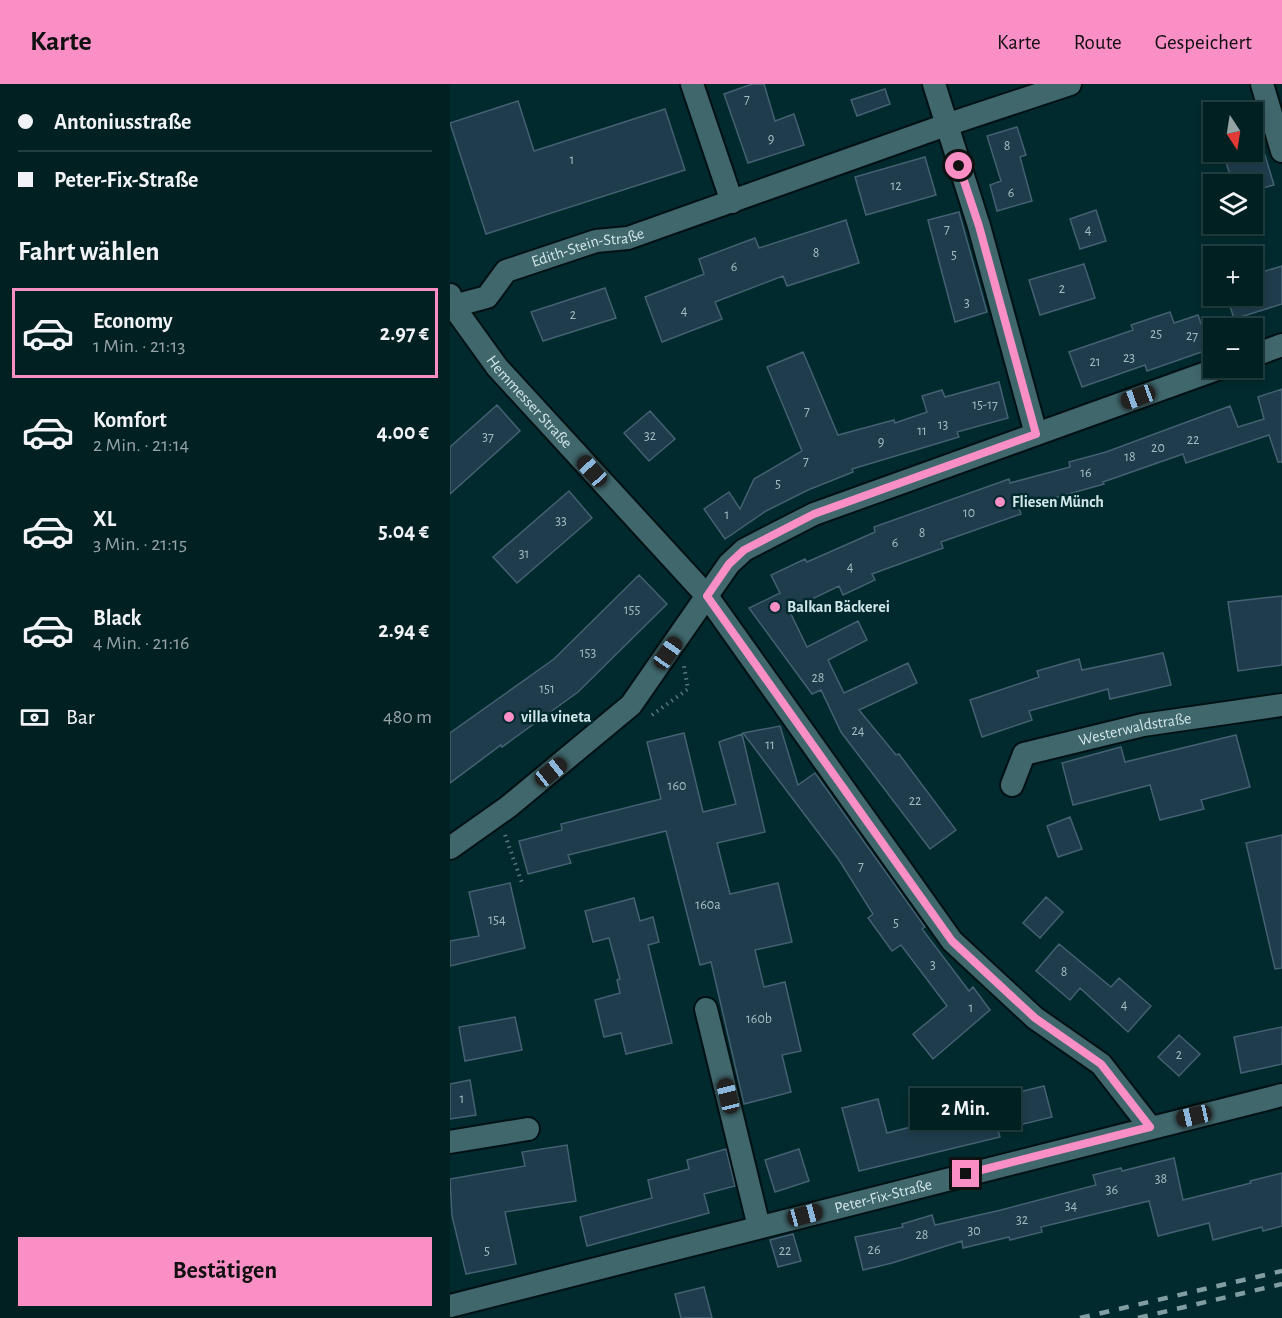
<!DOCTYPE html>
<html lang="de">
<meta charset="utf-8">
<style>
:root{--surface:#002022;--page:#0e2d2f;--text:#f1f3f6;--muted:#95a3a5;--line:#223e40;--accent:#fa8fc6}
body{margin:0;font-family:"Alegreya Sans",sans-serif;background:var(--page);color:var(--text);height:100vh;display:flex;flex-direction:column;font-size:22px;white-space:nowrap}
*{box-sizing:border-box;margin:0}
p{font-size:20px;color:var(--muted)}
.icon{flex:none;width:33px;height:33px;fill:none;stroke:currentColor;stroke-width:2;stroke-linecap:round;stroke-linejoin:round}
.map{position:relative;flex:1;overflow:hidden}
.details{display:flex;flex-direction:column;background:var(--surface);width:450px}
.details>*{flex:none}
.banner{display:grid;align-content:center;height:132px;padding:0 18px;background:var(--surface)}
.needle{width:39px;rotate:168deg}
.fabs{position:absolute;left:753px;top:18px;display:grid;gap:12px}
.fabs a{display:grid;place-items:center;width:60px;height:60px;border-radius:0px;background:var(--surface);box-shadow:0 3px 9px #0003,0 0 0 2px var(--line);font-size:30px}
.end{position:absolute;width:27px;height:27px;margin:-14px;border:8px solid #fa8fc6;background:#111;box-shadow:0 0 0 3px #111}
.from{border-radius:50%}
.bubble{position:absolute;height:42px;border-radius:0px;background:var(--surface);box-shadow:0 3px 9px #0003,0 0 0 2px var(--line);font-size:20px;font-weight:700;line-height:42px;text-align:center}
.car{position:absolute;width:18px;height:36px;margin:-18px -9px;border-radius:8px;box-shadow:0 0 4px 2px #0007;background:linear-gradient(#222 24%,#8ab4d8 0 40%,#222 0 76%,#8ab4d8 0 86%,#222 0)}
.banner b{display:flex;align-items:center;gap:21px;height:57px;font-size:22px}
.banner b+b{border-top:2px solid var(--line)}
.banner i{width:15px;height:15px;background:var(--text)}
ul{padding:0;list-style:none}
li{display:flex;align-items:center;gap:18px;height:90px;margin:0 12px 9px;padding:0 6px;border:3px solid transparent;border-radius:0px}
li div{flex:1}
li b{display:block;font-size:22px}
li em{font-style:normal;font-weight:700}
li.active{border-color:var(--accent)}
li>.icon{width:54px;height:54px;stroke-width:1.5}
h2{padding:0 18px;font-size:27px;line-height:72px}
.pay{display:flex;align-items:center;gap:15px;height:66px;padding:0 18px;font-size:22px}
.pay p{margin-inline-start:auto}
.cta{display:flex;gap:12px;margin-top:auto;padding:12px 18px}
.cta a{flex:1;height:69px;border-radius:0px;background:var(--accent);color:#111;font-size:24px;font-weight:700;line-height:69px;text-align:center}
header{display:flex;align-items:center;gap:36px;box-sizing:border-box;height:84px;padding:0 30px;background:var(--accent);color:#111}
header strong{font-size:28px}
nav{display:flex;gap:33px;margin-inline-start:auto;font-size:21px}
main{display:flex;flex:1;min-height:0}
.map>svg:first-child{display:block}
</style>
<header>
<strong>Karte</strong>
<nav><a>Karte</a><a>Route</a><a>Gespeichert</a></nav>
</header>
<main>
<section class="details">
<div class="banner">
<b><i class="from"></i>Antoniusstraße</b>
<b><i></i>Peter-Fix-Straße</b>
</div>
<h2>Fahrt wählen</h2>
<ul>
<li class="active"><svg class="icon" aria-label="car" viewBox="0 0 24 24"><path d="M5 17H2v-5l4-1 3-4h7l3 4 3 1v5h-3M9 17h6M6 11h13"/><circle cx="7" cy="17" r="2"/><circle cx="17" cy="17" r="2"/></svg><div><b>Economy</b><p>1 Min. · 21:13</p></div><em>2.97 €</em></li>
<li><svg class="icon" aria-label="car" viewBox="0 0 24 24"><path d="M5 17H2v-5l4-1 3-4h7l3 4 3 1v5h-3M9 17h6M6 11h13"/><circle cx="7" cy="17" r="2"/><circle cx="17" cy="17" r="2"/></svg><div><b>Komfort</b><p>2 Min. · 21:14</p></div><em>4.00 €</em></li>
<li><svg class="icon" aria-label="car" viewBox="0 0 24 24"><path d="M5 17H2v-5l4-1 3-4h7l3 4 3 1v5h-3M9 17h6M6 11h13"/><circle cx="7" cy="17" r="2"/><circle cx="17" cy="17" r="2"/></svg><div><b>XL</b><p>3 Min. · 21:15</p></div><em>5.04 €</em></li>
<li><svg class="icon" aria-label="car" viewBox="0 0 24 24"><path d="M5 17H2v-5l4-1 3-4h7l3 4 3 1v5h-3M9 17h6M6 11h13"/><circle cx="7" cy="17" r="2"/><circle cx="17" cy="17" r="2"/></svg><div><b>Black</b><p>4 Min. · 21:16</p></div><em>2.94 €</em></li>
</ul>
<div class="pay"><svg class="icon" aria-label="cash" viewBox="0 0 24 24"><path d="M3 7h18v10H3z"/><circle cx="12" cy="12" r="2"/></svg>Bar<p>480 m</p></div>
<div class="cta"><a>Bestätigen</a></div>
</section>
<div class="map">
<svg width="832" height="1234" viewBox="0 0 832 1234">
<rect width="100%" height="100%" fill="#002a2e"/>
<path fill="#1f3c4c" stroke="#436172" stroke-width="1.5" d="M302,0H314L325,37L344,30L354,61L298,79L274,10Z
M435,5L440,20L407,32L401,16Z
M68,17L84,67L215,25L235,86L36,150L0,39Z
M567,43L576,71L570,73L582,117L547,127L540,101L551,97L537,52Z
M787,68H814L824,101L802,107V100H783L774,72Z
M475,73L486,111L416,131L405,93Z
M646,126L656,157L630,165L620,135Z
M509,128L537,228L505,238L478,136Z
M396,136L409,179L337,202L333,192L265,218L272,235L212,258L195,213L254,190L249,175L305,154L309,164Z
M634,180L645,214L590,231L579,196Z
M832,182V220L784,235L777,212H802V191Z
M155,204L166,234L93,257L81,228Z
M720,228L724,239L748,231L760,265L697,287L695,281L632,303L619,268L683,246L681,241Z
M353,268L388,351L444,336L445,339L477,328L472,312L492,306L495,313L549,298L558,334L507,348L509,353L402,385L403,388L358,406L316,427L275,455L254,425L279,408L290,425L304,395L352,367L317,283Z
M832,305V378H828L819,351L736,379L733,370L653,398L654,400L569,424L571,430L491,458L493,464L422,490L425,496L393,511L389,502L339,526L357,563L408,537L417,556L378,576L394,609L458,579L467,599L409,626L446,671L449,670L506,746L480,765L391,648L371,606L362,610L299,524L330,509L321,491L355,475L357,478L425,448L424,443L559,395L560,399L620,383L619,378L656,368L780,322L788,343L814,335L808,313Z
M47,321L70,347L0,410V363Z
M200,327L225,355L199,377L174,349Z
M119,407L142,434L67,499L43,473Z
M189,491L217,520L128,608L52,663L51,661L0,699V649L104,575Z
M832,512V581L788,587L778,518Z
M713,569L721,601L660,615L658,605L579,627L582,636L532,653L520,616L589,593L587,587L629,575L632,586Z
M330,642L348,701L365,689L475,843L472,845L519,907L523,903L540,926L483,975L463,950L497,922L451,861L442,867L418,834L423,830L389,776L293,649Z
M234,649L253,728L286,720L269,658L292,650L315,748L267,759L280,810L328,799L342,858L305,866L314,903L335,898L351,967L332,971L341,1008L294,1020L261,878L250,881L216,747L118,771L121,779L78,790L69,757L112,746L111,740L211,715L197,658Z
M786,651L800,703L751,716L754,725L710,736L700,701L623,721L612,679L671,663L675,678Z
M620,733L632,765L608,773L597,742Z
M832,751V884L825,885L796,759Z
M60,799L75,864L0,882V857L29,852L19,808Z
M596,813L613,828L590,854L573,839Z
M184,814L190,837L203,833L209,858L198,861L222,959L176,970L171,949L154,953L145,916L170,909L167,896L170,895L159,854L143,858L135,827Z
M609,860L661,903L669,894L701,922L678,948L630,904L620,916L586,887Z
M65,933L72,966L15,977L9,943Z
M832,943V980L791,989L784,953Z
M729,951L750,970L729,992L708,973Z
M20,996L26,1031L0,1035V1000Z
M594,1002L602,1033L548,1046L550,1053L409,1087L392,1024L428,1015L437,1049L508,1031L507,1026L558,1014L557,1011Z
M117,1061L126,1117L55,1128L66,1180L16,1190L2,1132L0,1095L75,1082L72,1068Z
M276,1065L285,1102L254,1110L259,1129L137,1162L130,1133L202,1114L198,1096L239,1085L237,1076Z
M349,1065L359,1097L325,1108L315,1076Z
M724,1074L733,1116L801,1099L800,1097L832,1089V1142L813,1147L812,1143L763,1156L759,1139L708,1152L699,1117L591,1143L592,1148L560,1156L559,1153L513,1164L512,1157L442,1179L413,1186L405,1153L453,1143L452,1140L482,1131L485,1141L551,1126L646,1101L643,1091L671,1084L672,1087Z
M343,1150L351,1177L328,1183L320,1156Z
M254,1203L262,1234H231L225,1210Z"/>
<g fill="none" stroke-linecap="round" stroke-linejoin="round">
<defs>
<g id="minor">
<path d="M242,0L282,118"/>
<path d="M484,0L529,142L586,350"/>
<path d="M812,0L832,67"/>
<path id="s1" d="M0,211L3,222L47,283L257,512L502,857L585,934L651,980L700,1043"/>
<path id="s2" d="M0,223L37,213L56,187L146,157L178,154L496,41L620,0"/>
<path d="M802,272L832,261"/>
<path id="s3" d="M562,701L574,670L693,641L832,621"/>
<path d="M0,764L58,723L181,621L279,480L294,466L364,430L770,284"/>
<path d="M256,925L309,1143"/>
<path d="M0,1058L78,1045"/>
<path id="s4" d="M0,1222L832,1011"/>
</g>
</defs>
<use href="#minor" stroke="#001113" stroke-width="26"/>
<path stroke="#597a7e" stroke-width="4" stroke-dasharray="1.5 4.5" stroke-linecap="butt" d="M202,631L238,605L234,582
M55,751L72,799"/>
<use href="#minor" stroke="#40676c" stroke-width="22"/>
<path stroke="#809da1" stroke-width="4.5" stroke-dasharray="10 10" stroke-linecap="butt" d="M630,1234L832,1187
M688,1234L832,1200"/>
</g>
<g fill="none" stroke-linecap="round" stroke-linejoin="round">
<path stroke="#fa8fc6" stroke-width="8" d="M509,82L529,142L586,350L364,430L294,466L279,480L257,512L502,857L585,934L651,980L700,1043L516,1090"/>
</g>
<g fill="#fa8fc6" stroke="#002a2e" stroke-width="2">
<circle cx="550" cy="418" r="6"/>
<circle cx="325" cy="523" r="6"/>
<circle cx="59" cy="633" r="6"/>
</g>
<g text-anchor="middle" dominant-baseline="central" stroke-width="5" stroke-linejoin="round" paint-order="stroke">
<g font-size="14" fill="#a4bbc1">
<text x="297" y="15">7</text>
<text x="321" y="55">9</text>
<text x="557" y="62">8</text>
<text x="122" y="76">1</text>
<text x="446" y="102">12</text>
<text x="561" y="109">6</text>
<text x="497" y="145">7</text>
<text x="638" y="146">4</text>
<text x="366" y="169">8</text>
<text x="504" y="171">5</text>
<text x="284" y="183">6</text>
<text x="612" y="205">2</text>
<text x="517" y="219">3</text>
<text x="234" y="227">4</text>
<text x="123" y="231">2</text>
<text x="706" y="250">25</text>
<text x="742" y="252">27</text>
<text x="679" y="274">23</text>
<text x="645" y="278">21</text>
<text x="535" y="321">15-17</text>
<text x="357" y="327">7</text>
<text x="493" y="341">13</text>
<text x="472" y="347">11</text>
<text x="200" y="352">32</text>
<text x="38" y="353">37</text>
<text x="743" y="356">22</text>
<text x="431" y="358">9</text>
<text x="708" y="364">20</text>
<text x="680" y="373">18</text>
<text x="356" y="377">7</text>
<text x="636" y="389">16</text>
<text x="328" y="400">5</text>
<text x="519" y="429">10</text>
<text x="277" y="431">1</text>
<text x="111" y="437">33</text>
<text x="472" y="449">8</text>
<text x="445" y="459">6</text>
<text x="74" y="470">31</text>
<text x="400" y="483">4</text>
<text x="182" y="526">155</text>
<text x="138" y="569">153</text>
<text x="368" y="594">28</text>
<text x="97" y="605">151</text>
<text x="408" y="647">24</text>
<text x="320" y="661">11</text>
<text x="227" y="702">160</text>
<text x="465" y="717">22</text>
<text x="411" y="782">7</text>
<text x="258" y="821">160a</text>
<text x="47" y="836">154</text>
<text x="446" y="839">5</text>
<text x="483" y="881">3</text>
<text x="614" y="888">8</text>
<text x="674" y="921">4</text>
<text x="521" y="924">1</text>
<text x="309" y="935">160b</text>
<text x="729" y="971">2</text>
<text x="12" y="1015">1</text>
<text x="711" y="1095">38</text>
<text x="662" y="1106">36</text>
<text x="621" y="1122">34</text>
<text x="572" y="1136">32</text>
<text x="524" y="1147">30</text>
<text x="472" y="1151">28</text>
<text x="424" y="1166">26</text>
<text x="37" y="1167">5</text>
<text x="335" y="1167">22</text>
</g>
<g font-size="16" fill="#d0e5e8" stroke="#002a2e">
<text stroke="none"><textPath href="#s2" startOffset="156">Edith-Stein-Straße</textPath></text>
<text stroke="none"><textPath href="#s1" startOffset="134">Hemmesser Straße</textPath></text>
<text stroke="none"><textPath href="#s3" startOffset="147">Westerwaldstraße</textPath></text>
<text stroke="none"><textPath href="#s4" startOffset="447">Peter-Fix-Straße</textPath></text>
</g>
<g font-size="16" font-weight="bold" fill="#d0e5e8" stroke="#002a2e" text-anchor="start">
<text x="562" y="418">Fliesen Münch</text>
<text x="337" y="523">Balkan Bäckerei</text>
<text x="71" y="633">villa vineta</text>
</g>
</g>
</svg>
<div class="fabs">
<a><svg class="needle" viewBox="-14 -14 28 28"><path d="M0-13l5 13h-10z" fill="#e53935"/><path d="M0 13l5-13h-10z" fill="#95a3a5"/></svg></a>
<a><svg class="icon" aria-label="layers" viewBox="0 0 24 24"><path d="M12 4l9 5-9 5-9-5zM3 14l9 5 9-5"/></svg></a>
<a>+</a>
<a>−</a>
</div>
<i class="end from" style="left:509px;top:82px"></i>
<i class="end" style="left:516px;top:1090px"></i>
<div class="bubble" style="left:460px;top:1004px;width:111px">2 Min.</div>
<i class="car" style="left:688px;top:313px;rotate:250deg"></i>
<i class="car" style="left:142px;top:387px;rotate:318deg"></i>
<i class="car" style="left:218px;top:569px;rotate:35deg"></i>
<i class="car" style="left:101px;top:688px;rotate:51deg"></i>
<i class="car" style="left:278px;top:1012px;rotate:346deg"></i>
<i class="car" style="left:744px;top:1032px;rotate:257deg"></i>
<i class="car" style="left:355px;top:1131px;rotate:75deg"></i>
</div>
</main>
